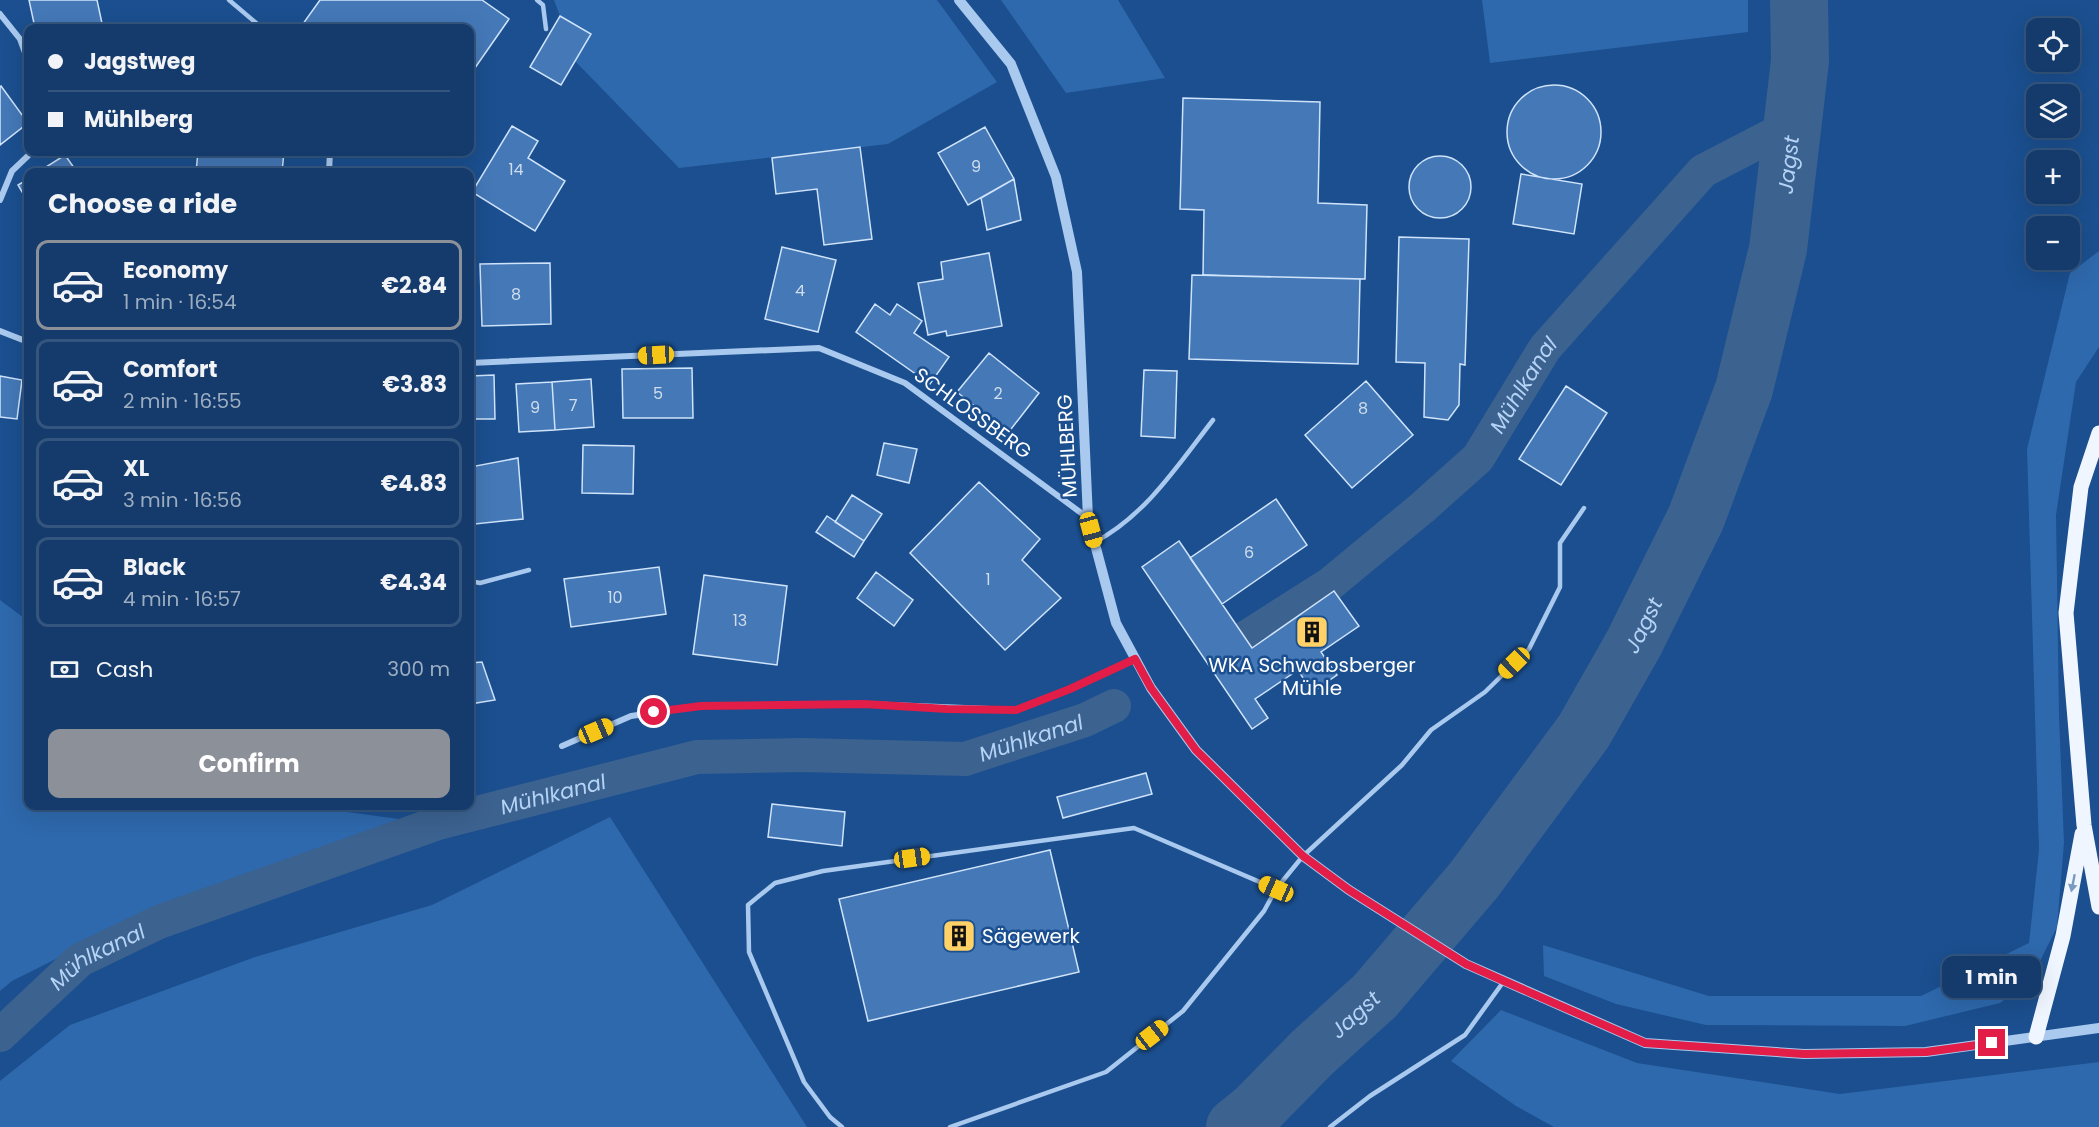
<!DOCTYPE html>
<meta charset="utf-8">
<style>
:root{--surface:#143b6b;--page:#214673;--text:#f1f3f6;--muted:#9dadc1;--line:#33557e;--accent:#8c9099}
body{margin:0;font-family:Poppins,sans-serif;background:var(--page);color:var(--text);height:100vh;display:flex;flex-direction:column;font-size:22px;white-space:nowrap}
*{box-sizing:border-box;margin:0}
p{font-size:20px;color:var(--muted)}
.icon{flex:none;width:33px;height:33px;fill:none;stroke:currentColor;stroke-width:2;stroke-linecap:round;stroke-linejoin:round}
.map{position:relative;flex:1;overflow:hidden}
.details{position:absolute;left:24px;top:168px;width:450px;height:642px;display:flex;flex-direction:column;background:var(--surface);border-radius:12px;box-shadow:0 6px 24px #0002,0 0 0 2px var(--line)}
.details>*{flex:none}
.hud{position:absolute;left:24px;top:24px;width:450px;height:132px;border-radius:12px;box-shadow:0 6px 24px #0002,0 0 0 2px var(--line);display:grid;align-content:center;height:132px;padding:0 24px;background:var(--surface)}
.controls{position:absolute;left:2026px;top:18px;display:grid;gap:12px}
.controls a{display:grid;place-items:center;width:54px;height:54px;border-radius:12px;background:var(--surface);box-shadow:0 6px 24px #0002,0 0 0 2px var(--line);font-size:30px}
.end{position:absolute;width:27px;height:27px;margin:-14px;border:8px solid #e11d48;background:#fff;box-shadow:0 0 0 3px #fff}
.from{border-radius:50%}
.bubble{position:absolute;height:42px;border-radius:12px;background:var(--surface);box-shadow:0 6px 24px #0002,0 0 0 2px var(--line);font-size:20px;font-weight:700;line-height:42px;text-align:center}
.car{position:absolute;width:18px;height:36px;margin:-18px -9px;border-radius:8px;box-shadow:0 0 4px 2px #0007;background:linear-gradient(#f5c518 24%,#345 0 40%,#f5c518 0 76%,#345 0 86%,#f5c518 0)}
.hud b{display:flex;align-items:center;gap:21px;height:57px;font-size:22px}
.hud b+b{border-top:2px solid var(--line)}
.hud i{width:15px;height:15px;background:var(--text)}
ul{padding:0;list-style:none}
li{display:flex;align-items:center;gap:18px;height:90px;margin:0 12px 9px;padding:0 12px;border:3px solid var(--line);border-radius:12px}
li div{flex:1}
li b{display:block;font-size:22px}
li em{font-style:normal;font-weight:700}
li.selected{border-color:var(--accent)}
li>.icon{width:54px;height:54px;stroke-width:1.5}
h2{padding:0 24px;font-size:27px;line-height:72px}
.pay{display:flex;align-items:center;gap:15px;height:66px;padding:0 24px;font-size:22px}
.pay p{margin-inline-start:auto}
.button{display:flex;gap:12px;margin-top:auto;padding:12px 24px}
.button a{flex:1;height:69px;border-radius:12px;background:var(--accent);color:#fff;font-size:24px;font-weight:700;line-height:69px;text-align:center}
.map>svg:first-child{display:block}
</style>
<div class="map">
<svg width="2099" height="1127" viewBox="0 0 2099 1127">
<rect width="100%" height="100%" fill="#1b4f8f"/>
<path fill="#2e69ad" d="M554,0H937L997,82L888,144L679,168L575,61L590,34L560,16Z
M1001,0H1118L1165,78L1066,93Z
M1482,0H1748V32L1490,63Z
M2099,251V347L2076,382L2056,515L2059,716L2064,843L2057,927L2031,979L2000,1003L1905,1026L1706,1025L1616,1004L1544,976L1543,945L1709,996H1921L2029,943L2039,850L2027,449L2070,273Z
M0,600L28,621V806H303L406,820L180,897L12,981L0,991Z
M610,817L807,1127H0V1081L70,1025L255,957L432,905Z
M1501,1010L1637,1063L1840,1094L2099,1062V1127H1554L1516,1106L1451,1061Z"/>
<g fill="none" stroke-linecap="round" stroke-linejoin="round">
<g stroke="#3c6290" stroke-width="34">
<path id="s1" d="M1245,638L1330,584L1422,508L1478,458L1545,348L1703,171L1792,125"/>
<path id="s2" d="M0,1035L80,960L159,922L438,823L697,757L802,755L965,759L1085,720L1114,706"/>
</g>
<path stroke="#3c6290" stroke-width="58" id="s3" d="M1235,1127L1256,1110L1312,1053L1375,996L1474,880L1584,731L1634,643L1696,518L1744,389L1778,249L1800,61L1799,0"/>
</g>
<path fill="#4478b7" stroke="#cfe3fa" stroke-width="1.5" d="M29,0H97L103,28H35Z
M320,0H482L509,19L470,75V28H300Z
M560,16L591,34L561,85L530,67Z
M215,24L237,28H214Z
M1507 132a47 47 0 1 1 94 0a47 47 0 1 1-94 0Z
M1,86L28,123L0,145V87Z
M1183,98L1320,102L1318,203L1367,205L1365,279L1203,275L1204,210L1180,209Z
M512,126L538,141L528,158L565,181L535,231L472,192Z
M985,127L1014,179L968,205L938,153Z
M860,147L872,239L824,245L817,189L776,194L772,158Z
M198,152H284L282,172H196Z
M65,155L77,172H38Z
M1409 187a31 31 0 1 1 62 0a31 31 0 1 1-62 0Z
M1521,174L1582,184L1574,234L1513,224Z
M28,179V202L18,185Z
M1014,179L1021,220L987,230L981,198Z
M1399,237L1469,239L1465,365L1460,364L1459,405L1448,420L1424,417L1425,363L1396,362Z
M782,247L836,260L818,332L765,319Z
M989,253L1002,326L947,336L946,331L928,335L918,283L943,279L941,262Z
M550,263L551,324L482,326L480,264Z
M1192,275L1360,279L1358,364L1189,359Z
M875,304L890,315L897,304L922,321L914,333L949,357L930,384L856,332Z
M989,353L1039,393L1008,433L957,392Z
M692,368L693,418H623L622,369Z
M1144,370L1177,371L1175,438L1141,436Z
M494,375L495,419H470V376Z
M0,376L22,380L17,419L0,417Z
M591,379L594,427L555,430L552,382Z
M1366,381L1413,435L1352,488L1305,435Z
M552,382L555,430L519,432L516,384Z
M1566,386L1607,413L1561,485L1519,459Z
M884,443L917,449L909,483L877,475Z
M583,445L634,446L633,494L582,493Z
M518,458L523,519L475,524L470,484V467Z
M979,482L1040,539L1022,560L1061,598L1005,650L910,553Z
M852,495L882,514L864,541L835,522Z
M1276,499L1307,545L1222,604L1190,558Z
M827,516L864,541L854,557L816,532Z
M1179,541L1252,648L1334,591L1359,626L1321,652L1337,675L1312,692L1298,670L1255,699L1268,718L1252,729L1142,567Z
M659,567L666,614L571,627L564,579Z
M876,572L913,600L894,626L857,598Z
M704,575L787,586L777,665L693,654Z
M482,662L495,700L470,704V663Z
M1146,773L1152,794L1063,818L1057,797Z
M772,804L845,812L842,846L768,837Z
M1050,850L1079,972L868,1021L839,899Z"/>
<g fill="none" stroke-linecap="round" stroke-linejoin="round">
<path stroke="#a9c9ee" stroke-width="4.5" d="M229,0L262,28
M537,0L543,5L546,29
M1095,542C1146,515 1178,465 1213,420
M470,581L480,583L529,570
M842,1127L830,1117L804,1082L749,952L748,905L775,883L823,871L1134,828L1276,889
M950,1127L1106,1072L1183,1011L1264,911L1276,889L1303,856L1402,765L1431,730L1485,692L1529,649L1560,587V543L1584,508
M1330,1127L1370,1096L1465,1035L1504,981"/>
<path stroke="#a9c9ee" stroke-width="6" d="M0,14L20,39L28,61
M329,172L330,152
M0,200L12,171L32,152
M0,331L28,342
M470,363L819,348L905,383L1088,518
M562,746L631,716L701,706L865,704L1016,710L1070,689L1135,659"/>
<path stroke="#a9c9ee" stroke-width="10" d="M959,0L1011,64L1056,177L1077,272L1088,518L1116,623L1151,688L1196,750L1303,856L1349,890L1466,964L1645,1043L1804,1054L1926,1052L2099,1028"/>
<path stroke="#f0f6ff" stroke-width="15" d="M2099,433L2081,487L2066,613L2084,825L2099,907
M2036,1037L2063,936L2082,834"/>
</g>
<defs><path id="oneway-solid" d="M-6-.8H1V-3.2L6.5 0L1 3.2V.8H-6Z" transform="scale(1.5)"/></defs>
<use fill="#7b9ac1" href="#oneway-solid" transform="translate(2073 883) rotate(101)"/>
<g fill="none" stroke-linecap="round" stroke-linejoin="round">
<path stroke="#e11d48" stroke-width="8" d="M654,712L701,706L864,704L947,709L1016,710L1070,689L1135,659L1151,688L1196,750L1303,856L1349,890L1466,964L1504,981L1645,1043L1804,1054L1926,1052L1992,1043"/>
</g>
<defs>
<symbol id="building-square" viewBox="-11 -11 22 22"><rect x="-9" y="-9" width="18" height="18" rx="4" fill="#ffd166" stroke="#1b4f8f"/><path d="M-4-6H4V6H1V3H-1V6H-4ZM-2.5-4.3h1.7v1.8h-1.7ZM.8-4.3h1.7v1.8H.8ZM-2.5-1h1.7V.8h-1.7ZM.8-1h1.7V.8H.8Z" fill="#111"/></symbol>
</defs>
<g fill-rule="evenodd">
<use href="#building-square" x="1293" y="613" width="38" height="38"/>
<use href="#building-square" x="940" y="917" width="38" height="38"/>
</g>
<g text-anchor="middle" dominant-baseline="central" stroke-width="5" stroke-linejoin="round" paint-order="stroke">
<g font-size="16" fill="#d0dded">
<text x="976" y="166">9</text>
<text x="516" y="169">14</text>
<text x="800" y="290">4</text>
<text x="516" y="294">8</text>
<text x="658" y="393">5</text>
<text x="998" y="393">2</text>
<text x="573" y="405">7</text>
<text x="535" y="407">9</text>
<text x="1363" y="408">8</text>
<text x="1249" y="552">6</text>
<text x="988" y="579">1</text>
<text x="615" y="597">10</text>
<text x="740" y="620">13</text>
</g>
<g font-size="20" fill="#fff" stroke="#1b4f8f">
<text transform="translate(973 413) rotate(36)">SCHLOSSBERG</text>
<text transform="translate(1067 446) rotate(-93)">MÜHLBERG</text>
</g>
<g font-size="20" fill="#fff" stroke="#1b4f8f">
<text x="1312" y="665">WKA Schwabsberger<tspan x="1312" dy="23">Mühle</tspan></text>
<text x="982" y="936" text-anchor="start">Sägewerk</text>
</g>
<g font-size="21" font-style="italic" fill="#b5d3f5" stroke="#1b4f8f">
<text stroke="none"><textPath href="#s3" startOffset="1137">Jagst</textPath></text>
<text stroke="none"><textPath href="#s1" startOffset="381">Mühlkanal</textPath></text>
<text stroke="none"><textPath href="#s3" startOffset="651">Jagst</textPath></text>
<text stroke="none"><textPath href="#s2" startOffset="1098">Mühlkanal</textPath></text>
<text stroke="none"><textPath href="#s2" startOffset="612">Mühlkanal</textPath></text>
<text stroke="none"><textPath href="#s2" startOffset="126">Mühlkanal</textPath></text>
<text stroke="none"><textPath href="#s3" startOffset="165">Jagst</textPath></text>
</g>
</g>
</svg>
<div class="controls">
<a><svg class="icon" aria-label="locate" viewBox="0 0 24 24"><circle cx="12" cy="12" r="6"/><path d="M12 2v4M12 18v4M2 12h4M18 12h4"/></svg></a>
<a><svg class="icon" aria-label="layers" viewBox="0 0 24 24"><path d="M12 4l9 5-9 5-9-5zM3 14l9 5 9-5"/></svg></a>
<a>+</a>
<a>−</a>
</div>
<i class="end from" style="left:654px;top:712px"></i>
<i class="end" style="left:1992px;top:1043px"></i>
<div class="bubble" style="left:1942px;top:956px;width:99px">1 min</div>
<i class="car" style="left:656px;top:355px;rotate:267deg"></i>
<i class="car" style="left:1091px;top:530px;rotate:165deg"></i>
<i class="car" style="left:1514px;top:663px;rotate:226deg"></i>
<i class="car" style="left:596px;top:731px;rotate:67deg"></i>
<i class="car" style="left:912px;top:858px;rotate:82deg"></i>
<i class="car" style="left:1276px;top:889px;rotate:294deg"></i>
<i class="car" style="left:1152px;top:1035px;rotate:52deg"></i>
<div class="hud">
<b><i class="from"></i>Jagstweg</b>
<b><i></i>Mühlberg</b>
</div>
<section class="details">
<h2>Choose a ride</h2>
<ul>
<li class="selected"><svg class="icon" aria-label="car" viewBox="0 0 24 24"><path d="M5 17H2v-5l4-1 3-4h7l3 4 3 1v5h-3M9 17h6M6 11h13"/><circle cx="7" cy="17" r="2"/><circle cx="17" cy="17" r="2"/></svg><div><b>Economy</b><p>1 min · 16:54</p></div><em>€2.84</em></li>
<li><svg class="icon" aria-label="car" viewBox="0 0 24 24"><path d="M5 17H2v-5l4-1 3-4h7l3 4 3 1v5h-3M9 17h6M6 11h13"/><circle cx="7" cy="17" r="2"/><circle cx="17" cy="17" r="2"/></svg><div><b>Comfort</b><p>2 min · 16:55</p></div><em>€3.83</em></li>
<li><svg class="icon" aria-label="car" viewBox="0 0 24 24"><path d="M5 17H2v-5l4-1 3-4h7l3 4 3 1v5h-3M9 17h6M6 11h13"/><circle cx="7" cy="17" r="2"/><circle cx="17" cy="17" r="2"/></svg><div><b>XL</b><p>3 min · 16:56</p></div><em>€4.83</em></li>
<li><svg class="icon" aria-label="car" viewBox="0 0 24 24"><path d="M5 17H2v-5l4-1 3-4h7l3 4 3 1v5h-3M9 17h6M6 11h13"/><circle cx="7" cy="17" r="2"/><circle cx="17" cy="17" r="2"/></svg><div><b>Black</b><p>4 min · 16:57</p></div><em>€4.34</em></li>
</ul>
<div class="pay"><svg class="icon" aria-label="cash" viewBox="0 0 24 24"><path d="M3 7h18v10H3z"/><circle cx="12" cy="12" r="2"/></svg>Cash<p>300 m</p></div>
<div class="button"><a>Confirm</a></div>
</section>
</div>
